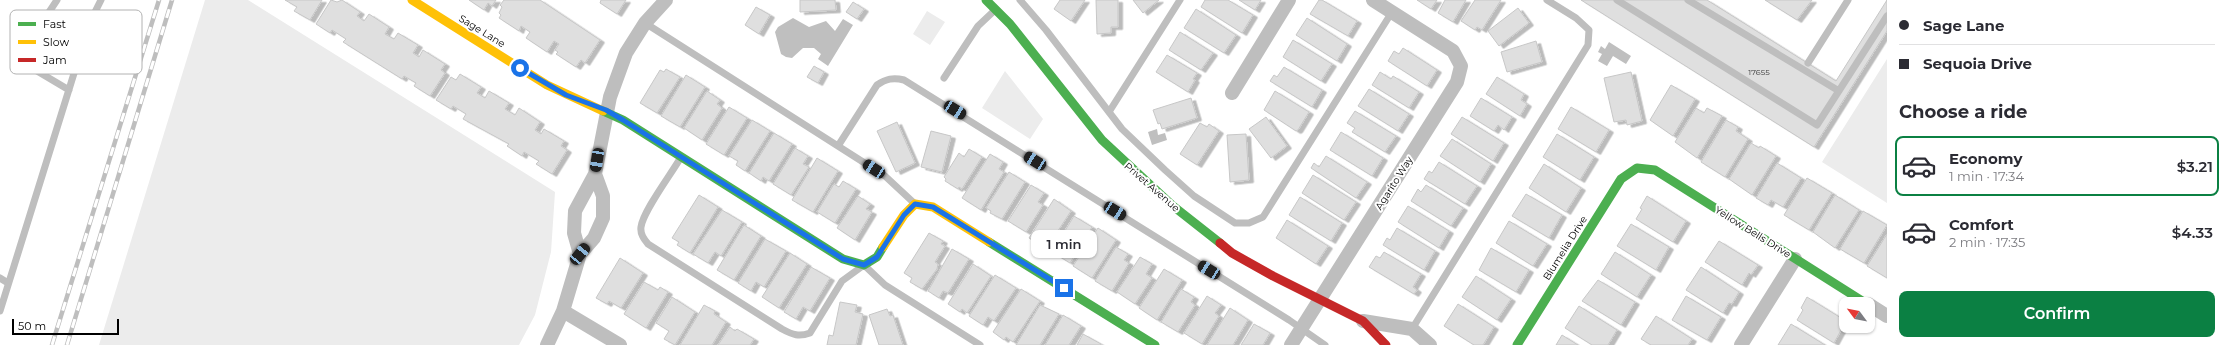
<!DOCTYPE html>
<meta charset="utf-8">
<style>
:root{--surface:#fff;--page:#f2f2f3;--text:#2b2b33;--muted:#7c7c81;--line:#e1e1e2;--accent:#0b8043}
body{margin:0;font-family:Montserrat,sans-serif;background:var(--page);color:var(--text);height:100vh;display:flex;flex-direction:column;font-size:15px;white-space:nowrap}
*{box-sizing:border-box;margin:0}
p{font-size:13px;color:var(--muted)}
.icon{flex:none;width:22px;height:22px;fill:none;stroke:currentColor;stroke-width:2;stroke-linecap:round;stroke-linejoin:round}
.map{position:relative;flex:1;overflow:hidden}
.sheet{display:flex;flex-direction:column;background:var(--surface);width:340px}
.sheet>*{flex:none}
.banner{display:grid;align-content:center;height:88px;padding:0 12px;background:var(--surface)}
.needle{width:26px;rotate:302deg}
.tools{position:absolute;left:1839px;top:297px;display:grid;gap:8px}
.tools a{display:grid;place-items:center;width:36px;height:36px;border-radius:8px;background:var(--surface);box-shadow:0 1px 3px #0004;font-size:20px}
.scale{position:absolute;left:12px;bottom:10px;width:107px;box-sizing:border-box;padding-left:4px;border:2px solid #000;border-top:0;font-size:11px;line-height:14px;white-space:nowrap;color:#000;-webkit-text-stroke:3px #fff;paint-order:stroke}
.end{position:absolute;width:18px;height:18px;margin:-9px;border:5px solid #1a73e8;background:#fff;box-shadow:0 0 0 2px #fff}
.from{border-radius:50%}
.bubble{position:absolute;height:28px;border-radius:8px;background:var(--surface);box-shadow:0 1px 3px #0004;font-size:13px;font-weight:600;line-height:28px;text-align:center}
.car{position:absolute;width:12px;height:24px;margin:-12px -6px;border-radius:5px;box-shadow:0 0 3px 1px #0007;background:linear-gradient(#222 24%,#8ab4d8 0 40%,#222 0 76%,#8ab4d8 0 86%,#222 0)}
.banner b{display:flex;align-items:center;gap:14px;height:38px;font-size:15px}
.banner b+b{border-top:1px solid var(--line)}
.banner i{width:10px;height:10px;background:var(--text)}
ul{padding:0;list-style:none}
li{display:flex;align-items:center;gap:12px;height:60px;margin:0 8px 6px;padding:0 4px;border:2px solid transparent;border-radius:8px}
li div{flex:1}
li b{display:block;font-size:15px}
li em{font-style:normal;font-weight:600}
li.selected{border-color:var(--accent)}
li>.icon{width:36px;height:36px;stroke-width:1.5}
h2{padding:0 12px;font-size:18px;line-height:48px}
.action{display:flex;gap:8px;margin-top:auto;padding:8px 12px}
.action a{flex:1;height:46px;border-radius:8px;background:var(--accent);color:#fff;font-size:16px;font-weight:600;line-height:46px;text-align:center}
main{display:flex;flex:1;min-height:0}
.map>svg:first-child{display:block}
</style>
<main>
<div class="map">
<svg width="1887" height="345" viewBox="0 0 1887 345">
<defs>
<filter id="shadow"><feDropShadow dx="4.5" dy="2.5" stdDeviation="0" flood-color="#0004"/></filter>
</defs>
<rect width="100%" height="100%" fill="#fff"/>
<path fill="#ececec" d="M205,0H248L555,192L551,252L535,315L519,345H99Z
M927,11L945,22L930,45L913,34Z
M1887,59V203L1822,162Z
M1005,71L1043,119L1030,139L982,108Z"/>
<path fill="#bfbfbf" d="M793,18L809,27L826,21L835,31L843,19L853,25L828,66L818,59L821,54L814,48H803L792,58L786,57L781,54L775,32L778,27Z
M1609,42L1631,56L1626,64L1613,56L1607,66L1598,61L1602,54L1598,52L1601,46L1605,49Z
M1157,129L1158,135L1165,133L1167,140L1152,145L1148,132Z"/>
<path fill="#dfdfdf" stroke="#c7c7c7" filter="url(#shadow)" d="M285,0H322L310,20L294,11L297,7Z
M331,0L337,2L342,0L360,12L357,16L364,21L369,14L389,27L385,34L394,39L398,33L418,45L413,53L419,57L423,50L445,64L441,70L445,73L430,96L414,86L416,83L404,76L402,79L343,42L346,39L332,30L330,33L316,24Z
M469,0H496L492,6L488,3L484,10Z
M504,0H540L600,40L585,63L581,60L576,67L556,54L558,52L555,50L559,44L554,41L547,52L526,38L530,32L521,26L519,31L499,18L501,15L499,13L502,7L500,5Z
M601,0H626L617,14L600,3Z
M800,0H835L836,10L800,12Z
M1060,0H1085L1071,21L1054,9Z
M1096,0H1118V27H1111V33L1097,34Z
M1133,0H1159L1143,13Z
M1205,0H1228L1253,15L1242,33L1201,7Z
M1239,0H1261L1255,10Z
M1319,0H1322L1357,21L1348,36L1310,14Z
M1417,0H1437L1431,9Z
M1445,0H1466L1453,22L1438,13Z
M1475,0H1501L1482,30L1477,27L1475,30L1461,21Z
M1581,0H1707L1836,81L1887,0V31L1814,147Z
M1765,0H1812L1797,20Z
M853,2L864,9L857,19L846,12Z
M756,7L770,15L759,34L745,25Z
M1518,8L1529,23L1499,46L1488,31Z
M1196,9L1236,35L1224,53L1184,28Z
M1307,18L1347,44L1337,61L1296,35Z
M1180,32L1213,53L1201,70L1169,50Z
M1293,40L1332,64L1321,81L1283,57Z
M1536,41L1542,62L1507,72L1501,52Z
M1403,48L1437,70L1427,86L1388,61L1394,51L1399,54Z
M1167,55L1197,73L1193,79L1195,80L1188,92L1156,72Z
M814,66L824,72L818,83L807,77Z
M1284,67L1322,90L1312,107L1270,81L1274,75L1277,77Z
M666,69L680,77L657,113L640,103L660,70L664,72Z
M1380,72L1391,79L1393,76L1419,92L1409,108L1372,85Z
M1631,72L1642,121L1627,125L1626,120L1614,122L1604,78Z
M460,74L481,87L477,93L485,98L489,91L509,103L505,109L515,115L519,108L540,122L535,130L541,134L544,129L564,141L561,146L567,150L552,174L536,164L539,161L524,152L522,156L507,146L509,144L463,119L466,114L453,106L451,109L436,100L451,77L456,80Z
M686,75L705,87L680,127L661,116Z
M1497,77L1524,94L1521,100L1527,104L1520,116L1486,94Z
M1671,85L1695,99L1673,136L1650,120Z
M1369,89L1409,114L1398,131L1358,106Z
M707,91L720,100L717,104L722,108L702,140L684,128Z
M1275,91L1309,112L1298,130L1296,131L1264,110Z
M1191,98L1197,118L1162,129L1160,123L1158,124L1153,110Z
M1481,98L1512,117L1504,130L1498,125L1494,131L1470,116Z
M729,107L747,118L724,155L706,144Z
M1571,107L1609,130L1596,152L1558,129Z
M1696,108L1704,113L1707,108L1722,116L1697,158L1675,142Z
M1355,111L1396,136L1385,152L1352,132L1355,128L1347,123Z
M1266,117L1287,146L1271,158L1249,129Z
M1462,117L1504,143L1493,161L1451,134Z
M752,120L770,131L745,171L736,165L738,161L729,156Z
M1726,120L1738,127L1736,131L1748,139L1725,177L1701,162Z
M897,122L915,163L896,172L877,131Z
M1200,123L1207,127L1209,124L1219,131L1197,165L1180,154Z
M931,131L951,136L942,172L921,167Z
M1341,132L1383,158L1372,176L1330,150Z
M774,133L792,144L769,181L763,177L761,181L749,173Z
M1246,134L1249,180L1230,182L1227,135Z
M1557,134L1594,157L1580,180L1543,157Z
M1452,139L1491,164L1480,182L1440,156Z
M1751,143L1759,148L1760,146L1776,156L1752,195L1729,179Z
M795,148L808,156L803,164L809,167L791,195L773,184Z
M969,149L982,157L962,189L959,187L958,189L945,181L946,179L944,177L959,153L964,157Z
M990,154L1003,162L999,169L1004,172L981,210L962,198Z
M1326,156L1367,182L1356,198L1311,168L1314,163L1319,167Z
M817,158L838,171L813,212L792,200Z
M1439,162L1477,186L1465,204L1424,179L1429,171L1432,173Z
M1777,163L1801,178L1783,207L1771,200L1768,205L1756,198Z
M1544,164L1581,188L1566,212L1529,188Z
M1009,172L1025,182L1002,219L990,213L991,211L986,208Z
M1313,175L1356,202L1344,220L1302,193Z
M1807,178L1832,193L1809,230L1784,215Z
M843,181L856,189L835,223L817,212L834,184L839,187Z
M1031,185L1044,193L1038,202L1043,205L1026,232L1008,221Z
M1426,185L1463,208L1451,226L1411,201L1418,189L1421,192Z
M1526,194L1562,215L1549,238L1512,216Z
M699,195L718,207L690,253L677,245L679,242L672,238Z
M1835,195L1859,210L1835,248L1813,232Z
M858,196L870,204L866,209L872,212L855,240L837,228Z
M1647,196L1686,221L1673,242L1636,219L1642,209L1640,208Z
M1300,197L1342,223L1331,241L1289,215Z
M1054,199L1071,211L1046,249L1029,238Z
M1408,206L1449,231L1439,248L1398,222Z
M722,210L742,222L721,256L715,252L708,263L693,254Z
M1863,211L1887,225L1864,263L1840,249Z
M1074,216L1092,227L1070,263L1052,252Z
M1287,220L1328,246L1316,264L1276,238Z
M1509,221L1547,244L1533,266L1496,243Z
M1631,224L1669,247L1656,270L1617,246Z
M744,225L761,236L734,280L717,270Z
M1098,228L1116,240L1092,278L1073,266Z
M1397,228L1435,251L1424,270L1383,245L1387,238L1390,240Z
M929,233L943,241L941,244L945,246L935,262L938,264L937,269L922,289L910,282L912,278L904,273Z
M1887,234V278L1867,266Z
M765,239L786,251L764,287L756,282L751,291L738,283Z
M1719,241L1758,265L1751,275L1749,273L1742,285L1705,262Z
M1116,247L1128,254L1124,260L1129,263L1112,291L1095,281Z
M1491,248L1529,270L1516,292L1479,270Z
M952,249L969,259L948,293L943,291L939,298L928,291Z
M1384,252L1421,274L1413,287L1417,290L1414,294L1369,267L1376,256L1380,258Z
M1615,252L1651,275L1637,297L1601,274Z
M790,253L807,264L779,308L762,297Z
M1140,257L1152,264L1146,274L1152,278L1135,304L1117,292Z
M620,258L643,273L621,308L609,301L607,304L596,298Z
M973,264L991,276L967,313L962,309L960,312L948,304Z
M811,267L830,278L810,311L803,307L796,319L784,312Z
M1701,267L1739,292L1732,304L1729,303L1723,313L1686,290Z
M1164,269L1182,280L1157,320L1139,308Z
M995,275L1016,288L994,321L988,317L983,325L969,316Z
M1476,276L1511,299L1497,320L1462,297Z
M1598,280L1635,302L1621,325L1582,301Z
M644,282L658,290L660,287L668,292L646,328L624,314Z
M1021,289L1040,301L1013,342L1006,337L1004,340L993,332Z
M1181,289L1194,297L1191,302L1195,305L1178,332L1161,322Z
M1207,296L1221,305L1215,313L1219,316L1202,344L1184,333Z
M1686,296L1721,317L1707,340L1672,320Z
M672,297L695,312L675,345L664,339L669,331L656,323Z
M1807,297L1846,321L1834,343L1797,320L1803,310L1801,308Z
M840,302L857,305L855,312L863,314L856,345H827L829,335L833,336Z
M1458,304L1494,327L1483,345H1474L1444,326Z
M704,305L715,311L714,314L726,322L712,345H680Z
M1040,305L1059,314L1040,345H1016Z
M1579,306L1617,330L1608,345H1592L1565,328Z
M1230,308L1248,320L1233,345H1207Z
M887,309L890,316L893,315L903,345H879L869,315Z
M1063,315L1081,326L1069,345H1045Z
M1656,316L1692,339L1688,345H1651L1641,339Z
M1254,324L1270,333L1263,345H1241Z
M1791,324L1825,345H1778Z
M730,327L735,331L737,329L754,339L750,345H718Z
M1083,334L1101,344V345H1077Z
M1562,335L1578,345H1556Z"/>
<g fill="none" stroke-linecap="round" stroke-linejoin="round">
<path stroke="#bebebe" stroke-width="7" d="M57,0L26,47L24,59L32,68L69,90
M1020,0L1046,30L1122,129L1165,170L1194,196L1235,223H1249L1263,217L1392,12
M1617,0L1817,125L1887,16
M1688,0L1839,91
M645,23L885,176L914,203
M1808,63L1848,0
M944,78L978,26L995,10
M1109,112L1180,0
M838,146L877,85C886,79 893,77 904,80L1289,320L1325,345
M681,157C672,173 643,211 641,227C640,234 644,239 648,244L782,329C793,335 799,337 810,333L842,281L864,265L885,285L980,345
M0,278L8,283
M0,311L90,22L101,0
M1412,329L1588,45L1589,30L1576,18L1547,0"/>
<path stroke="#bebebe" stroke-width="14" d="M1232,93L1289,0
M580,254L574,233L575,211L595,174L610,97L626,53L645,23L666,0
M1868,304L1887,316
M563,311L620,345
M1363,321L1412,329L1430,345
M547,345L563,311L580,254L594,238L603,218V196L595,174
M1291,345L1457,82L1461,66L1453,51L1373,0
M1741,345L1795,259"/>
<path stroke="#4caf50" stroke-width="9" d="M986,0L1010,24L1102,140L1173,206L1220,243
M603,111L623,120L843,259L864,265L877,257L883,247
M989,242L1155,345
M1517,345L1621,179L1637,168L1655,170L1867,304"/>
<path stroke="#ffc107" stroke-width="9" d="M412,0L547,85L603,111
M883,247L904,215L915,204L933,207L989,242"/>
<path stroke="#c62828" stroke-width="9" d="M1220,243L1232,253L1273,276L1363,321L1386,345"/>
<defs>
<path id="rail" d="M52,345L159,0
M67,345L172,0"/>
</defs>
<use href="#rail" stroke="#bebebe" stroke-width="4.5"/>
<use href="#rail" stroke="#fff" stroke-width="3" stroke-dasharray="9" stroke-linecap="butt"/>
</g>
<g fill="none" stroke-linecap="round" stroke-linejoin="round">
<path stroke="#1a73e8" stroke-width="5" d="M520,68L566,95L606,110L623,120L843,259L864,265L877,257L904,215L915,204L933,207L1064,288"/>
</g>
<g text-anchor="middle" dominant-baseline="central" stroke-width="4" stroke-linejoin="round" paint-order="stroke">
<g font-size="8" fill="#383838">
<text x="1759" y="72">17655</text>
</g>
<g font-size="10" fill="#000" stroke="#fff">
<text transform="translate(482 31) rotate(32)">Sage Lane</text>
<text transform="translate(1394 183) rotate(-58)">Agarito Way</text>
<text transform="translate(1152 187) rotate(41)">Privet Avenue</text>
<text transform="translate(1753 232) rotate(32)">Yellow Bells Drive</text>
<text transform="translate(1565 248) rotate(-58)">Blumelia Drive</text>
</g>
</g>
<rect x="10" y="10" width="132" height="64" rx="6" fill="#fff" stroke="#b2b2b2" stroke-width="1"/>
<rect x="18" y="22" width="18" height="4" fill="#4caf50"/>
<rect x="18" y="40" width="18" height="4" fill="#ffc107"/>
<rect x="18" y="58" width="18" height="4" fill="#c62828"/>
<g font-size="11" fill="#000">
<text x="43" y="28">Fast</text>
<text x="43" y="46">Slow</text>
<text x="43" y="64">Jam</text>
</g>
</svg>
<div class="tools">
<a><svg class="needle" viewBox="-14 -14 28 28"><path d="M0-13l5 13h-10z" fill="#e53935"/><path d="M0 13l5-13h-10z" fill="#7c7c81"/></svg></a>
</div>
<div class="scale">50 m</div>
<i class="end from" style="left:520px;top:68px"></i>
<i class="end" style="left:1064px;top:288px"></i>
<div class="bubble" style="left:1031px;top:230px;width:66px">1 min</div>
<i class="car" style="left:955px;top:110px;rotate:122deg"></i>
<i class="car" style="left:597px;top:160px;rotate:189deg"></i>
<i class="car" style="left:1035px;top:161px;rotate:302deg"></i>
<i class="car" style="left:874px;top:169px;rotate:303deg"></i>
<i class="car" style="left:1115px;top:211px;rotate:122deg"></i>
<i class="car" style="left:580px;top:254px;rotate:39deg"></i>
<i class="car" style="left:1209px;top:270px;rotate:302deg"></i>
</div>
<section class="sheet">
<div class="banner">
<b><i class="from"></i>Sage Lane</b>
<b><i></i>Sequoia Drive</b>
</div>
<h2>Choose a ride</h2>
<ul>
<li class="selected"><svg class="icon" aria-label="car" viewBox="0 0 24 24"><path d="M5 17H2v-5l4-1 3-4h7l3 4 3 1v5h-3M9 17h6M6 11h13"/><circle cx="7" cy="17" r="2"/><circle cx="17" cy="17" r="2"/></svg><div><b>Economy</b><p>1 min · 17:34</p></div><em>$3.21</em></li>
<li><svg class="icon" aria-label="car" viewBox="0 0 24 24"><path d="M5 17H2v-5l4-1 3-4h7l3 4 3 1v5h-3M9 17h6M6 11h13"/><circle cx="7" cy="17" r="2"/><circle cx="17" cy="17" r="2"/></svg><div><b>Comfort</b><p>2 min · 17:35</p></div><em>$4.33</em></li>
</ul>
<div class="action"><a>Confirm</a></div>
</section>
</main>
